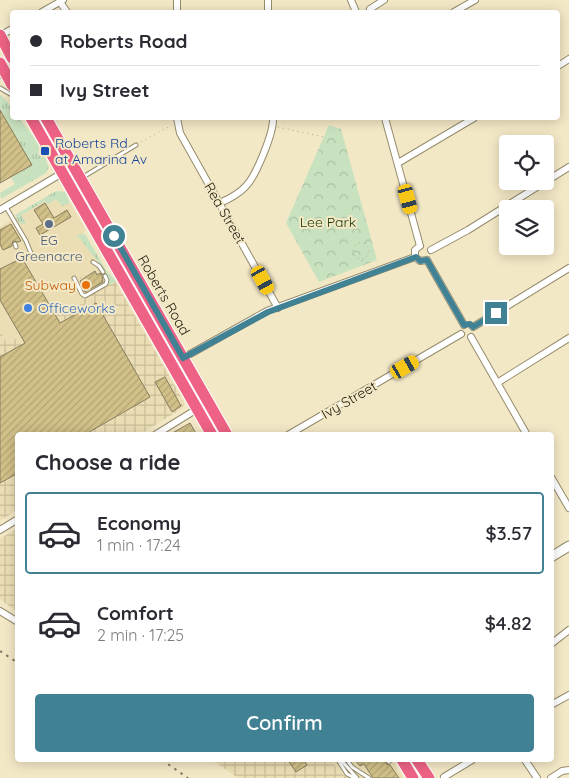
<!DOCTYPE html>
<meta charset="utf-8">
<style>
:root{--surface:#fff;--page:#f7f7f7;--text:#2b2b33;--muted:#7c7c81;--line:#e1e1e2;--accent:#408193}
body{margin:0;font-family:Quicksand,sans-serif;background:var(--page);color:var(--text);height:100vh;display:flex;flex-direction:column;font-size:19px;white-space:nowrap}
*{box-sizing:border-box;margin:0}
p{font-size:16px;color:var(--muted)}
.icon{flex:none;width:28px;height:28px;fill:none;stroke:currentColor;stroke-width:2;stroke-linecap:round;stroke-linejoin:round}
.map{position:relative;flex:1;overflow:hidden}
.drawer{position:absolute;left:15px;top:432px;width:539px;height:330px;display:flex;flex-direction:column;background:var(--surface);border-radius:5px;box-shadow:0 2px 12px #0003}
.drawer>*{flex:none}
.banner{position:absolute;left:10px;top:10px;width:550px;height:110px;border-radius:5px;box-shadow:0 2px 12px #0003;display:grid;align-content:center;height:110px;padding:0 20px;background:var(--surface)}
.fabs{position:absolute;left:499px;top:135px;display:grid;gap:10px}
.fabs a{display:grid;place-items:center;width:55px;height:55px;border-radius:5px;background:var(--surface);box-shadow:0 2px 12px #0003;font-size:25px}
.end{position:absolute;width:22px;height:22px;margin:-11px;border:6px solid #408193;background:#fff;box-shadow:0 0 0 2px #fff}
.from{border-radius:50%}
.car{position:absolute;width:15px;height:30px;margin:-15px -8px;border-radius:6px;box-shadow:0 0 4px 1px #0007;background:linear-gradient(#f5c518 24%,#345 0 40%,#f5c518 0 76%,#345 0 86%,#f5c518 0)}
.banner b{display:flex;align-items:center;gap:18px;height:48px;font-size:19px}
.banner b+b{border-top:1px solid var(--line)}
.banner i{width:12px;height:12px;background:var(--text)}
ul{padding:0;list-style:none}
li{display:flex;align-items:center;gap:15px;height:82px;margin:0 10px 8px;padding:0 10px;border:2px solid transparent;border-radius:5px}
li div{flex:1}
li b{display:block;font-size:19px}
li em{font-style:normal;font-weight:600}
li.current{border-color:var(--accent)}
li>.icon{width:45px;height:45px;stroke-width:1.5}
h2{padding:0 20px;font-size:22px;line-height:60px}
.action{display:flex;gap:10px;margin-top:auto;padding:10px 20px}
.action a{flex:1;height:58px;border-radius:5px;background:var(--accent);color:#fff;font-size:20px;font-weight:600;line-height:58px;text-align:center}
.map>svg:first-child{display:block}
</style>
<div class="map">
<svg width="569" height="778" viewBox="0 0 569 778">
<defs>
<pattern id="industrial-grid" width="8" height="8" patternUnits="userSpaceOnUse" patternTransform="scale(1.25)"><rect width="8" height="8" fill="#ebdeb5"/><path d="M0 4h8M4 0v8" fill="none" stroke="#c9be9a"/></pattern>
<pattern id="grass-tufts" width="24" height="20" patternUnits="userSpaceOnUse" patternTransform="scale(1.25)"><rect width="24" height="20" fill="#c8e2bf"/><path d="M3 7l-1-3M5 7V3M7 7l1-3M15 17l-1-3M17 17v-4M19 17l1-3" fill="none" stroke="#abc1a3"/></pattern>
<pattern id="park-crowns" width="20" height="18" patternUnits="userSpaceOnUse" patternTransform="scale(1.25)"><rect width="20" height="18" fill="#c8e2bf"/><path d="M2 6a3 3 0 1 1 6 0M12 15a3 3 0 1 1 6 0" fill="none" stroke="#abc1a3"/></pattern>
<pattern id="building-hatch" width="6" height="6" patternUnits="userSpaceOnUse" patternTransform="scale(1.25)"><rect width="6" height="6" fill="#d1c088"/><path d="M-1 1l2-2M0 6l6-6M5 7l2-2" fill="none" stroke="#b3a474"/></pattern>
</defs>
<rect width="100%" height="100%" fill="#f3e8c6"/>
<path fill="#ebdeb5" d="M61,191L64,192L86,230L83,232L107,275L115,281L7,344L0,331V227Z
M333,760H392L403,778H348L338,771Z"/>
<path fill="url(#industrial-grid)" d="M115,281L184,402L183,408L139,435H18L17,510L0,521V331L7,344Z
M17,528V612L0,599V539Z
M219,760H332L338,771L348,778H238L215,762Z"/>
<path fill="url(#grass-tufts)" d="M0,95C8,100 12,108 12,118H19C31,132 42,149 49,167L46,173L1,199L0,193L15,184L11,178L32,165L0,109Z
M71,179L79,185L221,435H217Z
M56,191L65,192L70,203L62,206L56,199L48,204L45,201L21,215L26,223L22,224L19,223L15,215Z
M85,234L106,270L116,281L110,285C108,269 88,252 80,238L76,237L63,244L79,235Z"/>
<path fill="url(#park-crowns)" d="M329,125L341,129L377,260L319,282L286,223Z"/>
<path fill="url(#building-hatch)" stroke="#877d5e" d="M0,110L32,165L0,183Z
M45,203L54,218L67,210L71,217L40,235L36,228L43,224L34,210Z
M11,224L21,241L18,242L13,241L12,246L3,250L0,244V230Z
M22,258L60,323L96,303L150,397L84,435H18V473L0,483V357L25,343L0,300V269Z
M95,271L97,275L100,273L102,275L103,282L85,292L80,281Z
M165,377L181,406L172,412L155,382Z
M190,423L197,435H169Z
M288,760H304L307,765L296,772Z
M355,760H386V764L390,765L399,778H373L364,764L360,766Z"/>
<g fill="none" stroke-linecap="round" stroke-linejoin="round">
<defs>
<path id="lane" d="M0,76L12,69
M0,88L12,95
M83,177L136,145
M6,207L26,241L33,258
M15,244L16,247
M93,262L99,266L103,272
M74,278L82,294L85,296L106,284L107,280L105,276
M338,760L347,774L355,778
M341,760L357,778
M347,760L352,767L369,778
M389,762L390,760"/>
<path id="street" d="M351,0L356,12
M60,2L67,12
M370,9L384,0
M42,12L63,0
M177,12V0
M268,12V0
M454,12L475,0
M0,36L12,29
M558,66L569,59
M177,118L180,133L278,308
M385,118L420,246
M398,163L474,118
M220,203C229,199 239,194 246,186C256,176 274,132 273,118
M0,210L64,172
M420,246L415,250V257L420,261L427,260
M431,250L468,230L569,167
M427,260L464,325
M473,327L569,268
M471,337L527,435
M183,358L267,311L415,257
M497,383L569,338
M155,435L197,409
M288,435L461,334
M551,477L569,508
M0,530L18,519
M0,611L18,622
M551,644L569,630
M551,705L569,695
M525,760L537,778
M444,777L472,760
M551,778L562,771L569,770"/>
<path id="secondary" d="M551,557L569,546"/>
<path id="highway" d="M0,35L12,58
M0,63L12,85
M31,118L212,435
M46,118L227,435
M402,760L413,778
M417,760L429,778"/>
</defs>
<use href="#lane" stroke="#958c6c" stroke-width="5"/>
<use href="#street" stroke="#958c6c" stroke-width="8"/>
<use href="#secondary" stroke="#958c6c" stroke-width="11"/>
<use href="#highway" stroke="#fff" stroke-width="13"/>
<path stroke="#b1a88d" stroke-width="1" stroke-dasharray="1 4" stroke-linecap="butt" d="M278,127L324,137
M141,142L172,125
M353 251a8 8 0 1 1 16 0a8 8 0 1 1-16 0Z
M362,260L365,267
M80,278L90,274"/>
<use href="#lane" stroke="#fff" stroke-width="3"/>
<use href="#street" stroke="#fff" stroke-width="6"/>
<use href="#secondary" stroke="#fff" stroke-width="9"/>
<use href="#highway" stroke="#ee6385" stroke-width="11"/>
<path stroke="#7f7862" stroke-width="2" stroke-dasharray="2.5 5" stroke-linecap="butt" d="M0,651L18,663
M162,760L188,778"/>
</g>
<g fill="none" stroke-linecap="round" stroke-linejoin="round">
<path stroke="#408193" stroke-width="6" d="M114,236L183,358L268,312L416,257L420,261L427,260L464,325L470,324L473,327L496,313"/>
</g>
<rect fill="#1a4fb4" stroke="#f3e8c6" stroke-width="2" x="40" y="146" width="10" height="10" rx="2.5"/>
<circle fill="#5c6f8a" stroke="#f3e8c6" stroke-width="2" cx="49" cy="224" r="5"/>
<circle fill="#e8710a" stroke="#f3e8c6" stroke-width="2" cx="86" cy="285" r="5"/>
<circle fill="#3f7fe0" stroke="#f3e8c6" stroke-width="2" cx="28" cy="308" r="5"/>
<g text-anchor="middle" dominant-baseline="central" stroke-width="4" stroke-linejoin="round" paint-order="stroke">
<g font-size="14" fill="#164399" stroke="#f3e8c6" text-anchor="start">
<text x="55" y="143">Roberts Rd<tspan x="55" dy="16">at Amarina Av</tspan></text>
</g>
<g font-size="14" fill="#1f1b0f" stroke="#f3e8c6">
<text transform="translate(225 213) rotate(60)">Rea Street</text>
<text transform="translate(164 295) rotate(60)">Roberts Road</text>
<text transform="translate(349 400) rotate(-30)">Ivy Street</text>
</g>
<g font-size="14" fill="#153605" stroke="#f3e8c6">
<text x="328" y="222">Lee Park</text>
</g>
<g font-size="14" fill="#4e5e75" stroke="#f3e8c6">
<text x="49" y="240">EG<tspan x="49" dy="16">Greenacre</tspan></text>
</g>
<g font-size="14" fill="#c56008" stroke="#f3e8c6" text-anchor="end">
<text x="76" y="285">Subway</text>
</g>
<g font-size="14" fill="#366cbe" stroke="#f3e8c6" text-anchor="start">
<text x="38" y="308">Officeworks</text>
</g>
</g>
</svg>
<div class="fabs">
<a><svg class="icon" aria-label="locate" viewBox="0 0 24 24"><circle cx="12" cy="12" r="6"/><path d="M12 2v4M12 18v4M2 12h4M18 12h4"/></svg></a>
<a><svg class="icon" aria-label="layers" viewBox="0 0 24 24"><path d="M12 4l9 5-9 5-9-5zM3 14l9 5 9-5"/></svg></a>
</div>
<i class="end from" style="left:114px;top:236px"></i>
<i class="end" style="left:496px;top:313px"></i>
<i class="car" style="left:408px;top:199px;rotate:165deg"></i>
<i class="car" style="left:263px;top:280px;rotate:151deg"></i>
<i class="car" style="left:405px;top:367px;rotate:60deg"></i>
<div class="banner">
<b><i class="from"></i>Roberts Road</b>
<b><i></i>Ivy Street</b>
</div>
<section class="drawer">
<h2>Choose a ride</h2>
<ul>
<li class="current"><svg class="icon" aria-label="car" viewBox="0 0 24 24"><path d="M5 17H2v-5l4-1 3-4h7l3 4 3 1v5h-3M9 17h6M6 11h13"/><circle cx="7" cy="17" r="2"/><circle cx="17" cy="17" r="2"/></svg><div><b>Economy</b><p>1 min · 17:24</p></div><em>$3.57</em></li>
<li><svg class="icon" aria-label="car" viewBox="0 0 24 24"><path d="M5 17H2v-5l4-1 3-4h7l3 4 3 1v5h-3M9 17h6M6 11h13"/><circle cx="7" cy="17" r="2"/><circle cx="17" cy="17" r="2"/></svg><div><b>Comfort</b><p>2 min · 17:25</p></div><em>$4.82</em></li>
</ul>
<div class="action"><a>Confirm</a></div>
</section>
</div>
